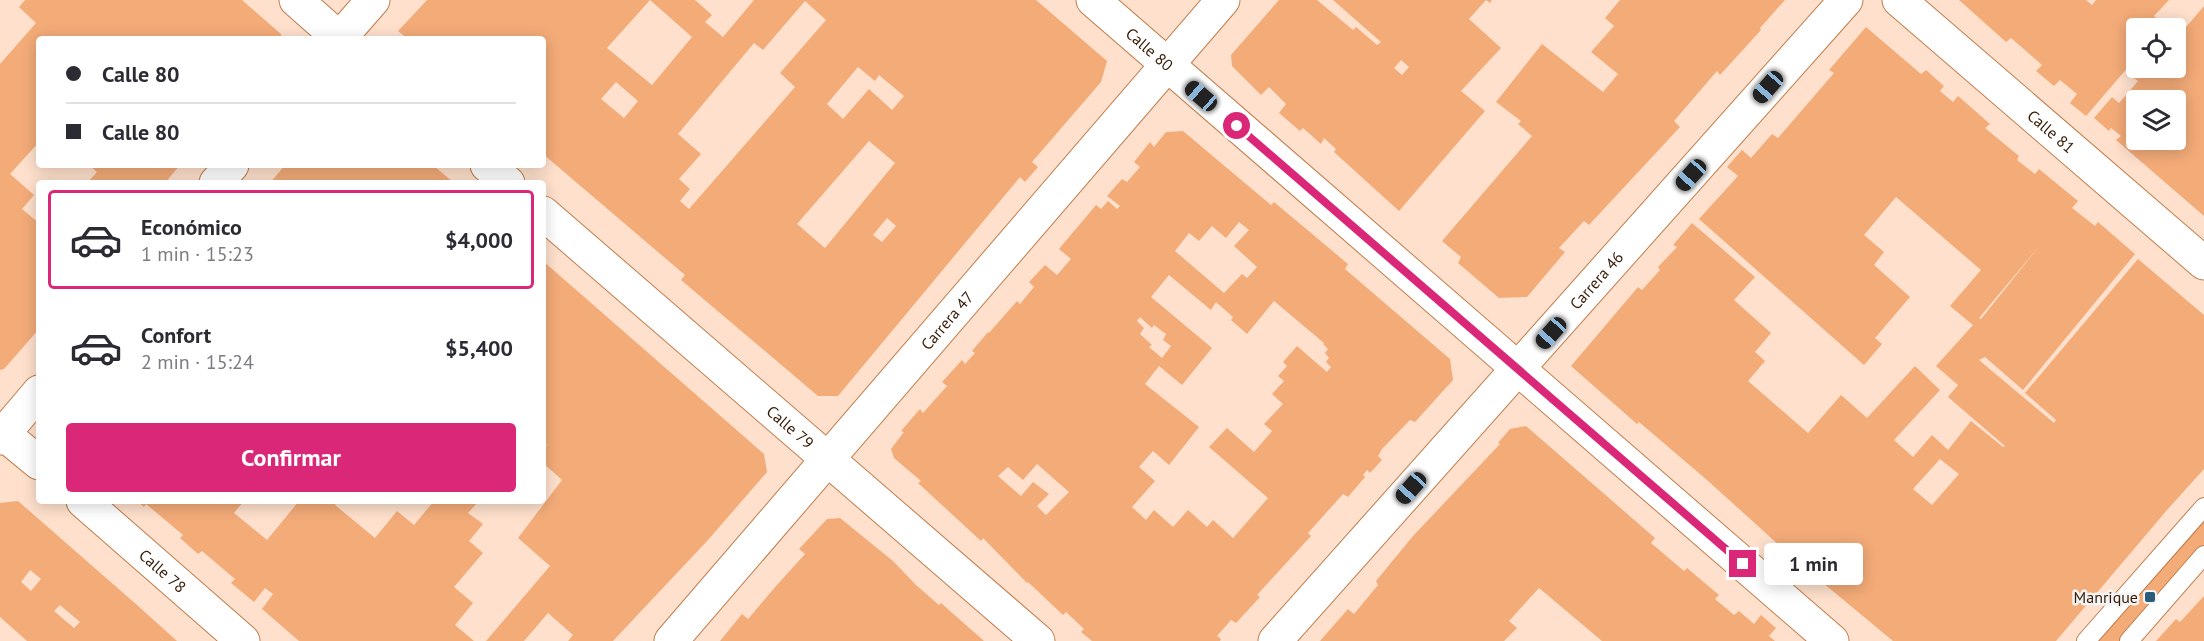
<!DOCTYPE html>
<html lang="es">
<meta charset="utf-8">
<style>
:root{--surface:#fff;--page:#f7f7f7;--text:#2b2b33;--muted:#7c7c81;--line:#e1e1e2;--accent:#db2777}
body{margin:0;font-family:"PT Sans",sans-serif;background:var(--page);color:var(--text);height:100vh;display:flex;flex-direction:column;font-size:22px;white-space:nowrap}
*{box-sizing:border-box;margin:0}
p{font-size:20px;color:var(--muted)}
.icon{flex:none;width:33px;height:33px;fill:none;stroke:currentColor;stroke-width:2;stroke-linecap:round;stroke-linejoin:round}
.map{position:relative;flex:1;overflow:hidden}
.side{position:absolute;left:36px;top:180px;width:510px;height:324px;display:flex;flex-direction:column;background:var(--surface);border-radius:6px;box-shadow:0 3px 15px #0003}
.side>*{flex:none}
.hud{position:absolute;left:36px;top:36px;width:510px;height:132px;border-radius:6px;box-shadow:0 3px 15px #0003;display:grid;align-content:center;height:132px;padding:0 30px;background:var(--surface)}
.buttons{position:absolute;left:2126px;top:18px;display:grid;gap:12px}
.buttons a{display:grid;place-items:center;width:60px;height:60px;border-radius:6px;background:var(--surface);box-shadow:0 3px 15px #0003;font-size:30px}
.end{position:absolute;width:27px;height:27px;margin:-14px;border:8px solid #db2777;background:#fff;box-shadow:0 0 0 3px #fff}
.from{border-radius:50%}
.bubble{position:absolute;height:42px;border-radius:6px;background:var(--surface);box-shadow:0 3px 15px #0003;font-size:20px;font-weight:700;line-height:42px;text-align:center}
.car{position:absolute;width:18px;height:36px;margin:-18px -9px;border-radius:8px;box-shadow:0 0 4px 2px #0007;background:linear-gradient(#222 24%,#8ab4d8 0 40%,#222 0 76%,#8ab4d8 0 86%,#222 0)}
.hud b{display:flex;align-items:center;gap:21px;height:57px;font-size:22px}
.hud b+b{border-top:2px solid var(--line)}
.hud i{width:15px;height:15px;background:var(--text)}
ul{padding:10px 0 0;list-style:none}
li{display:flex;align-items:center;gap:18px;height:99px;margin:0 12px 9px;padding:0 18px;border:3px solid transparent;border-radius:6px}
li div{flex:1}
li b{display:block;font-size:22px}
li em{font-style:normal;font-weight:700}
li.on{border-color:var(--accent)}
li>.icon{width:54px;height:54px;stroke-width:1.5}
.cta{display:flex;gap:12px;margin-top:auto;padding:12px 30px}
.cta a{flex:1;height:69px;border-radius:6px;background:var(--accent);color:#fff;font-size:24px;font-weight:700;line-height:69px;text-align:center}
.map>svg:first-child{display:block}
</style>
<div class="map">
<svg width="2204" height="641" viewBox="0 0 2204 641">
<rect width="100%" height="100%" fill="#fee0cc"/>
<path fill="#f3ab78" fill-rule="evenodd" d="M25,0H242L281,34V39H39V142L10,174L34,195L22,209L39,223V329L4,369L0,370V64L36,23L19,7Z
M427,0H695L712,15L705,22L723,37L754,0H1036L1107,61L1101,82L1032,162L1038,167L1025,182L1020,177L838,396H818L681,280L685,275L543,154V39H408L398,31ZM650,0L692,37L652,85L607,48ZM805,1L826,20L780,73L795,87L689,209L680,201L690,189L679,179L701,154L678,134L754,43L763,50ZM858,67L875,81L879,75L904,96L892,110L869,89L843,119L827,104ZM616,82L638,101L624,118L601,99ZM869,141L895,163L825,248L797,224ZM887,218L896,226L882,242L873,235Z
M1279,0H1317L1353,30L1356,27L1377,45L1381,42L1333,0H1492L1490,3L1486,0L1469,19L1501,48L1461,91L1485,111L1399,211L1334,152L1336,149L1324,138L1321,144L1303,128L1300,131L1279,113L1286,104L1269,87L1261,95L1232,66L1231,55ZM1401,60L1409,67L1402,75L1394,68Z
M1620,0H1785L1760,28L1761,30L1720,75L1717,71L1674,121L1680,127L1589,225L1584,221L1559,248L1565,252L1527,297L1499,298L1458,263L1461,257L1442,241L1532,136L1518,124L1521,121L1496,102L1542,44L1603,92L1618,74L1591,52L1614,26L1605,18Z
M1959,0H2086L2092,5L2096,0H2169L2154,16L2164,25L2161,28H2136V58L2086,116L2070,103L2077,94L2060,80L2054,86L2036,71L2042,65L2011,38L2006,42Z
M2204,6V216L2116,140L2121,136L2111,128L2109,131L2094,118L2112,97L2119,103L2138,81L2131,76L2138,68H2175V40ZM2136,100H2175V140H2136Z
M1866,27L1921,74L1926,70L1944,86L1940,91L1953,102L1958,96L1973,109L1990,124L1985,128L2019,156L2017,160L2035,174L2039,169L2078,201L2072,208L2095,226L2098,222L2135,254L2023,390L1985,357L1979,360L2054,423L2056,420L2025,393L2138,259L2204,315V469L2167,510L2056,641H1893L1811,573L1816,568L1796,550L1790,555L1707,480L1639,422L1637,424L1571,366L1638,287L1642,290L1660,270L1658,267L1677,247L1673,245L1692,223L1755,277L1734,300L1771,333L1755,352L1765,361L1748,381L1808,433L1841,395L1867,418L1915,366L1940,390L1894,440L1913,457L1932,435L1948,450L1971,421L2003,447L2005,446L1948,397L1958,385L1936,366L1973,325L1950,306L1981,270L1896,197L1864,235L1884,252L1874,265L1910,297L1875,338L1882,344L1864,365L1699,219L1738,176L1727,167L1742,150L1751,158L1772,134L1778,138L1834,73L1829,70ZM2041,244L1981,319L1979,318ZM1940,459L1959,474L1932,505L1913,489Z
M1183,131L1271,205L1274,202L1348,264L1345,269L1450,359L1453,380L1415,422L1410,420L1382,449L1378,456L1382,460L1370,473L1367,470L1363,475L1365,477L1348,497L1343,494L1308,533L1311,536L1257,595L1260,597L1236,623L1231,620L1217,636L1221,639L1220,641H1092L1081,632L1084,629L1066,612L1063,615L1028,582L1027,583L983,538L981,541L918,483L921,481L894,458L891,449L904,432L901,431L920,409L923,413L947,386L942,382L962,360L965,364L975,353L972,351L988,332L989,333L1017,301L1020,304L1034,287L1029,282L1045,265L1057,275L1071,259L1059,249L1096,205L1101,209L1108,201L1117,209L1120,206L1107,196L1122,179L1127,182L1140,167L1134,162L1150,142L1154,147L1166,132ZM1239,222L1249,230L1234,246L1257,267L1247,278L1242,274L1224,293L1175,251L1189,233L1199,241L1212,226L1226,238ZM1169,275L1211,310L1216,302L1233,317L1231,320L1247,334L1274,301L1324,343L1323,344L1328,349L1325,353L1329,358L1326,362L1331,367L1327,372L1297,346L1283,362L1287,366L1278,376L1284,381L1272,394L1283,404L1264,424L1272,431L1254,452L1227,428L1209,447L1268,498L1233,538L1213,520L1207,527L1188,510L1173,527L1154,510L1146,520L1132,507L1155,481L1139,467L1153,451L1169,465L1199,427L1145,384L1159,366L1182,385L1212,348L1151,297ZM1140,317L1152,328L1154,325L1166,334L1163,340L1171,346L1162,358L1149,347L1152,345L1140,334L1144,328L1137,321ZM1037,464L1069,492L1046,515L1037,506L1049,494L1033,482L1021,496L998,476L1008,467L1023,480Z
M89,165H180L165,183H87L97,172Z
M285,165H433L454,183H270Z
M543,261L764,454L767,472L708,540L613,641H568L573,635L548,613L524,641H486L550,566L518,538L562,480L543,463V450L547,445L543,442Z
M1526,426L1655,538L1651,543L1684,571L1687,568L1719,595L1715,599L1734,615L1739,611L1754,624L1761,615L1776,628L1769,636L1775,641H1602L1539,588L1509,621L1517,628L1504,641H1320L1348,609L1354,614L1378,585L1376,581L1413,536L1500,444L1498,443L1510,429Z
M18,501L137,605L177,641H27L0,617V503ZM30,570L41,579L31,591L21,582ZM60,605L80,622L74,628L54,611Z
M137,501H244L234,513L267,540L299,501H338L335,505L375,538L397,511L414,525L434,501H476L478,502L468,513L483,524L469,541L483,553L454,587L473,603L455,625L474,641H299L262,609L273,594L265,588L254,602L231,583L235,579L202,551L198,554L180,538L183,535L146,504L144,507Z
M840,518L893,561L916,585L939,605L941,603L984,641H720L742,614L748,619L776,586L805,554L799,549L827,519Z
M2204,519V554L2127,641H2097Z
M2204,596V641H2156L2176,619L2180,622Z"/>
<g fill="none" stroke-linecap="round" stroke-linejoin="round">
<defs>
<path id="service" d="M2086,641L2204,507
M2129,641L2204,555"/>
<g id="minor">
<path d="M296,0L340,39"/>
<path id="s1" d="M1093,0L1832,641"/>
<path id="s2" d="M1899,0L2204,263"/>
<path d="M339,39L373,0"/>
<path d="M487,165L508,183"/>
<path d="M216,183L232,165"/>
<path id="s3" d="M543,213L1038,641"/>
<path d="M0,438L39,392"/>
</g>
<g id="tertiary">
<path d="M0,431L39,463"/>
<path id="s4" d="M83,501L243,641"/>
<path id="s5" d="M671,641L1223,0"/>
<path id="s6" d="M1275,641L1846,0"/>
</g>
</defs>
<use href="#service" stroke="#c17d4a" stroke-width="20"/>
<use href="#minor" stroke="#c17d4a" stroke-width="35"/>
<use href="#tertiary" stroke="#c17d4a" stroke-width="35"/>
<use href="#service" stroke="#fff" stroke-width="18"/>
<use href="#minor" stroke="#fff" stroke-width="33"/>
<use href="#tertiary" stroke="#fff" stroke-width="33"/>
</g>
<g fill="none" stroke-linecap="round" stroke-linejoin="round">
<path stroke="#db2777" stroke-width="8" d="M1237,126L1743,564"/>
</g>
<rect fill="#2a5d7a" stroke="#f4f4f4" stroke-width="2" x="2144" y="591" width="12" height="12" rx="3"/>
<g text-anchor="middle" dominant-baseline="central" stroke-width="5" stroke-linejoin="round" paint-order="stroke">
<g font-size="16" fill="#361b06" stroke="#f4f4f4">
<text stroke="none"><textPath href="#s1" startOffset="75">Calle 80</textPath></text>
<text stroke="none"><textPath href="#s2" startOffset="201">Calle 81</textPath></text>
<text stroke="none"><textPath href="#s6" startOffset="483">Carrera 46</textPath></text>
<text stroke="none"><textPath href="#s5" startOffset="423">Carrera 47</textPath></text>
<text stroke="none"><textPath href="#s3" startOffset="327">Calle 79</textPath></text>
<text stroke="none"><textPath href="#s4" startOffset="106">Calle 78</textPath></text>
</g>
<g font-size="16" fill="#361b06" stroke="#f4f4f4" text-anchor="end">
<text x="2138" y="597">Manrique</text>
</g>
</g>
</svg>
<div class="buttons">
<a><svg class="icon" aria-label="locate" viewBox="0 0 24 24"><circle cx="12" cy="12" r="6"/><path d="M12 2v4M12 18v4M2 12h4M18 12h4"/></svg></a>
<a><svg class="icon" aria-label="layers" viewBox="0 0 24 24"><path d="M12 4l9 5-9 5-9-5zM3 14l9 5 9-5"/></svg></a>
</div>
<i class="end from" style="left:1237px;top:126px"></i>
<i class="end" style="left:1743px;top:564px"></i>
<div class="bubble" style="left:1764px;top:543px;width:99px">1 min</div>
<i class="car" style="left:1768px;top:87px;rotate:221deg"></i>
<i class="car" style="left:1201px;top:96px;rotate:311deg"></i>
<i class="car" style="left:1691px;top:175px;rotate:222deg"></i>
<i class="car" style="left:1551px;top:333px;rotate:222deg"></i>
<i class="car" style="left:1411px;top:488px;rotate:222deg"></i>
<div class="hud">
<b><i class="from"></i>Calle 80</b>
<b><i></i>Calle 80</b>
</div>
<section class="side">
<ul>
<li class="on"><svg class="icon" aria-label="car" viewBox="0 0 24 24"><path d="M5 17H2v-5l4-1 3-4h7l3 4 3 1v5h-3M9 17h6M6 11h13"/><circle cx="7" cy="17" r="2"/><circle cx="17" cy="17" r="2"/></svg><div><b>Económico</b><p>1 min · 15:23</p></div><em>$4,000</em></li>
<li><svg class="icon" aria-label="car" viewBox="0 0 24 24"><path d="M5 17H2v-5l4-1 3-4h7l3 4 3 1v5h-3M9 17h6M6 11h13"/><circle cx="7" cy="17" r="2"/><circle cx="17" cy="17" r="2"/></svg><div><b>Confort</b><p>2 min · 15:24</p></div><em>$5,400</em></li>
</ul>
<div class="cta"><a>Confirmar</a></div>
</section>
</div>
